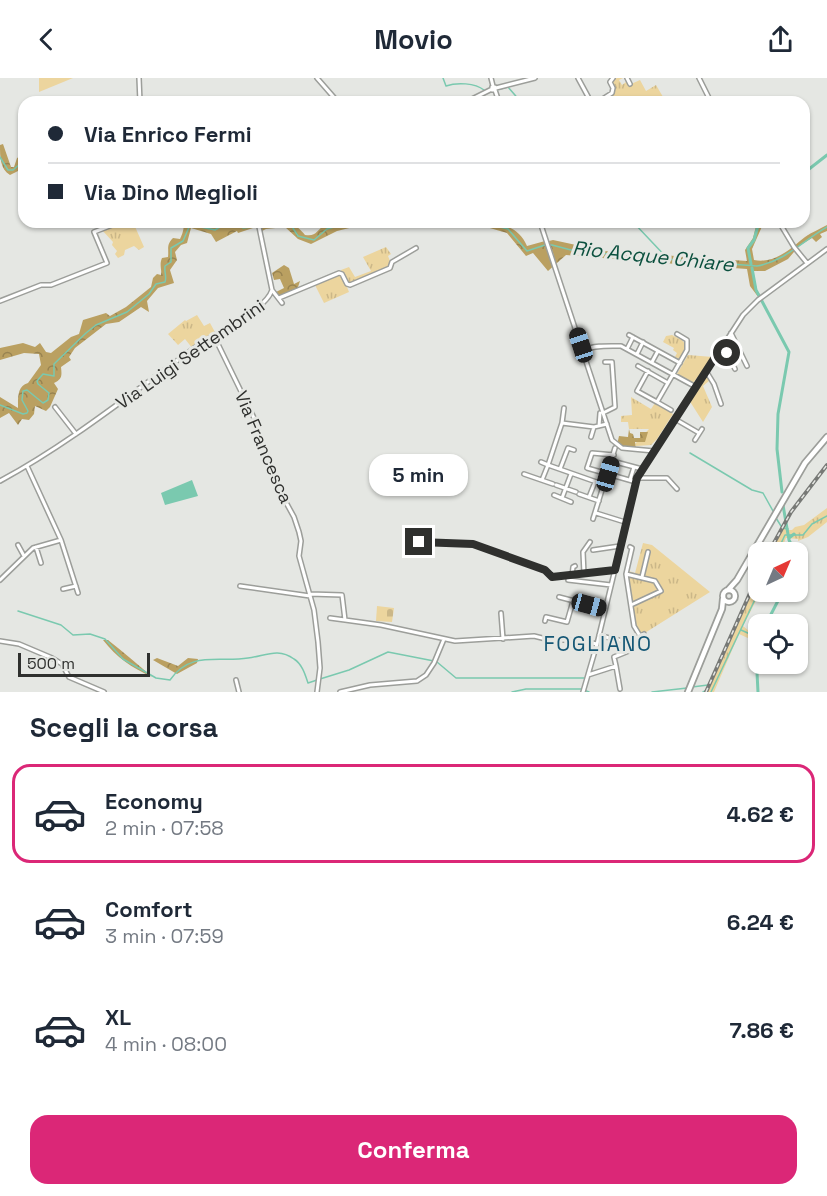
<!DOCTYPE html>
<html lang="it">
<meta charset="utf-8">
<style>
:root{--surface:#fff;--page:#f6f6f7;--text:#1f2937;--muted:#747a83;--line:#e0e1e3;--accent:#db2777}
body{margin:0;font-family:"Space Grotesk",sans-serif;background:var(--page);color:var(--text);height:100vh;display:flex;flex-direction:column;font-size:22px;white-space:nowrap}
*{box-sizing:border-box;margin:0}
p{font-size:20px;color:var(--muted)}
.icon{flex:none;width:33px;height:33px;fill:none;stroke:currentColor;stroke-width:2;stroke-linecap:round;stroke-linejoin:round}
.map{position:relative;height:614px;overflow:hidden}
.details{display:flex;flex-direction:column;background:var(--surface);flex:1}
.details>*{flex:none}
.banner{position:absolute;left:18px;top:18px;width:792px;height:132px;border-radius:18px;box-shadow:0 2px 4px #0004;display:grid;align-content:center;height:132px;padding:0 30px;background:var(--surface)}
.needle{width:39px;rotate:44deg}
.fabs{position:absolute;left:748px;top:464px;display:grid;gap:12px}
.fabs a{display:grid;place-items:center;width:60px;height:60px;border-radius:12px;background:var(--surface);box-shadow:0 2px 4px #0004;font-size:30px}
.scale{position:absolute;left:18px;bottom:15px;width:132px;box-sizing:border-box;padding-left:6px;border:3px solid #2f302e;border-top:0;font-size:16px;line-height:21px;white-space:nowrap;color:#2f302e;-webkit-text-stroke:4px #e5e7e3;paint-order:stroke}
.end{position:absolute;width:27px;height:27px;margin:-14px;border:8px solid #2f302e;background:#fff;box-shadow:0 0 0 3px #fff}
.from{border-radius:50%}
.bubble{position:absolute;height:42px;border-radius:18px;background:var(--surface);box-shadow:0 2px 4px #0004;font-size:20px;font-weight:800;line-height:42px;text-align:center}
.car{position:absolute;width:18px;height:36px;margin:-18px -9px;border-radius:8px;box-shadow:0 0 4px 2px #0007;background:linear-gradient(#222 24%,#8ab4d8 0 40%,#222 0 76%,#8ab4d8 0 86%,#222 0)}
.banner b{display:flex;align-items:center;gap:21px;height:57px;font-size:22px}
.banner b+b{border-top:2px solid var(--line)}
.banner i{width:15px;height:15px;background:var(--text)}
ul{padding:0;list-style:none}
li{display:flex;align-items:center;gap:18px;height:99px;margin:0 12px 9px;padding:0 18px;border:3px solid transparent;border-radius:18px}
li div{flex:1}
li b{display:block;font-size:22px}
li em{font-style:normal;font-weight:800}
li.current{border-color:var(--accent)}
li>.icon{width:54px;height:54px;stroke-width:1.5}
h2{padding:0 30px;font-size:27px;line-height:72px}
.button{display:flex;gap:12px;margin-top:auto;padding:12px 30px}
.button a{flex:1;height:69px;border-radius:18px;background:var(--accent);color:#fff;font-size:24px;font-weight:800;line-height:69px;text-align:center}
header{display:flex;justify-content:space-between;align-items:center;height:78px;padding:0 30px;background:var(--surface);font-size:27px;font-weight:800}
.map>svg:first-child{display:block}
</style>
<header><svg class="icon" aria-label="back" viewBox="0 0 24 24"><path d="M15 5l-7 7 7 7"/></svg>Movio<svg class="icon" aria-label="share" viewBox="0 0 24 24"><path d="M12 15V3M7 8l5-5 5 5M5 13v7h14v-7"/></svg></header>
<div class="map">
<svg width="827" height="614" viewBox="0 0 827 614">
<defs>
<pattern id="grass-tufts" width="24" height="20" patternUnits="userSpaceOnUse" patternTransform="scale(1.5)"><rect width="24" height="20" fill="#ecd59e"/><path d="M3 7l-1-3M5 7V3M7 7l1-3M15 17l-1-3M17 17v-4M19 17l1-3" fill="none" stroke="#cbb788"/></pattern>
<pattern id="forest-crowns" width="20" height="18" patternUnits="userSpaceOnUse" patternTransform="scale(1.5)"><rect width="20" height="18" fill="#baa061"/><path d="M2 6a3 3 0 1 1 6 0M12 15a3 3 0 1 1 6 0" fill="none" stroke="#988350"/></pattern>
<pattern id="cemetery-stones" width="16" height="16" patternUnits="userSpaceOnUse" patternTransform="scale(1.5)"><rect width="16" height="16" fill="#ecd59e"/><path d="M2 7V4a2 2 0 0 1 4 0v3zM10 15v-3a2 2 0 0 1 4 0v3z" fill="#cbb788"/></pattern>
</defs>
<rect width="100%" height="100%" fill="#e5e7e3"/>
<path fill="url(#grass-tufts)" d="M617,0H623L619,2L622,7L626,4L624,0L629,7L640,2L646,13L656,7L666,24H655L652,19L649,20L651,24L646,20L643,21L645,24L606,22L601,24L614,14L611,3Z
M124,144H133L144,169L139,172L134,168L125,172L124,177L118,180L115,176L117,173L112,167L113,164L102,152Z
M386,169L391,176L388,178L393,190L392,192L347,209L349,214L324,225L315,207L342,195L341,192L349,189L355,199L371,193L363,179Z
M197,237L204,248L210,245L216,256L193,271L185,261L178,267L168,256L185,242L186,243Z
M672,257L682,262L686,267L680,281L675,279L677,275L673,272L674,270L663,264L666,258Z
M688,277L713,279L693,305L677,296Z
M706,296L709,303L703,308L712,329L703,344L689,322Z
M631,319L651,331L655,325L673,336L657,361L651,367L636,368L635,366L649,351H629L628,344H621V338L632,337Z
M827,430V444L808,459L798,463V461L786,460L780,474H770L785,443L787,452H792L795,449L804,447Z
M643,465L652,467L710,514L640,558L634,548L626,492L635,495Z
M759,498V513H761L743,548L749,553L759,554V565L739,556L714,614H707Z"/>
<path fill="url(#forest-crowns)" d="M3,66L11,89H14L17,80L21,78L24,81V93L22,91L10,97C0,91 0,79 0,67Z
M183,144C188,144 194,144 200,144C210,145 216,152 225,144H241L243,147C254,144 278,141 289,144C295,146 301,152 305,157C317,159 316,152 325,147C335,141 362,144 374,144L337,153L311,166L298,161L285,149L266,151L262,153L260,150L256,149L238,155L237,153L216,164L211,156L191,150L187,165L181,167L175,174L177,182L170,192L174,205L158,210L147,223L149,234L141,229L119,244L106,246L75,270L69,279L71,282L61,289C62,298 62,301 54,305L58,311L50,329L46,333L35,328L34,336L29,342L22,341L18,347L9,335L0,340V319L18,330C18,320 17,308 28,305L41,287L39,276L24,275L0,282V270L23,265L35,269L40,265L46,274L51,275L71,259L79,256L83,242L106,235L110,238L126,229L151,209L153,200L157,196L161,197C162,191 159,187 162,180L168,179C169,171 166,167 173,160L180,161C182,157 185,150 183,144Z
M469,144C492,144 517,144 527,168L545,163L552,180L554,178L549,163L553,162L604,173L747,183L745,172L753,160L757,144H764L752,171L754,182C775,186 790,171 805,159C812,154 820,151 827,147V153L820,156L822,159L816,164L812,160L799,168L788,181L765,193H753L757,212L761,218L759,220L750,208L747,191C686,187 626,182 566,177L548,193L533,175L526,178L507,155Z
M284,187L289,190L294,206L300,203L297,212L280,219L276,214L284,210L280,201L274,202L272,195Z
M629,351L630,355L633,356L634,360H640V354H648L645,364H635L636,371L622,370L617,367L619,358L628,359Z
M103,562H108C123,574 138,586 152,599C131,589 117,580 103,562Z
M157,580L178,588L188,580L198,581L197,585L177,596L153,582Z"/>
<path fill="url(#cemetery-stones)" d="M377,528L394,530L392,544L376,543Z"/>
<path fill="#ecd59e" d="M39,0H73L39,14Z"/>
<path fill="#7ac9af" d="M192,402L198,418L165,427L161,415Z"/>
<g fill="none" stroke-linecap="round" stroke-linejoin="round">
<path stroke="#7ac9af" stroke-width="1.5" d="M443,0L446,8C457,4 475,5 484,12
M496,12L508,9L521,24
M0,79L8,92H13L20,86L24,87
M238,144L243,150L276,146L291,147L298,158L314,162L327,151L352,144
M480,144L508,151L527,173L545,167H552L571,172H585L613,177L757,188C785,183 803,163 827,149
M633,144L668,181
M191,147L215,152L228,144
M0,327L23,336L27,335L28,333L22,322L23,313L27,312L43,325L48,322L49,315L38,306L37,303L43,296L54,298V286L86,255L96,247L127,234L149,216L156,206L165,204C167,199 164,194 165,188L171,184V170L183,163L190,147
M690,375L752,412L763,415L773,433
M776,440L781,448
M782,450L788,451
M777,474L785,457H803L812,446L827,438
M18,533L61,547L73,557L90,556L105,561L123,581L156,600L170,602C191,572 219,585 248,580C265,578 278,569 294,581C302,586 305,596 308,605L317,602
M741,552L759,560
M437,584L456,600H584
M320,601L349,592L388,574L434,583
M692,609L708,607
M512,614L526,611H581L589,614
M652,614L687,610
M703,614L705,613
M711,614L759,513"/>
<path stroke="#7ac9af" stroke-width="3" d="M804,95L827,77
M751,186L748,170L754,162L759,144
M752,190L756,212L789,274L778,336L777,371L782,414
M783,427L789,462L795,474
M789,460L794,456
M766,546L783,513
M758,614L756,575L759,566"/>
<defs>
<path id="minor" d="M139,0L140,24
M317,0L338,24
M491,0L493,8
M578,0L591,24
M627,0L630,6
M699,0L711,24
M492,9H495V12H492Z
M496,10L535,0
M495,12L499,24
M466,24L492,11
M598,24L612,15L613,10L610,4L613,0
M540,144L612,362L622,370L654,373
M779,144L794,169L807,185
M272,212L282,225
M279,220L339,195L342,196L347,206L350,207L390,190L392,184L416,170
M0,223L41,207H51L107,185L94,154L120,144
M731,255L747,288
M629,257L680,285
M214,258L255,342L271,397L294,439L299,454L301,463L299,478L314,532L318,564L320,590L317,614
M723,267L735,291
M627,271L633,259
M584,272C594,267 609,268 621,268L696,309
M637,276L643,264
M652,284L658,273
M638,288L668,305
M648,293L637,313L657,324L687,272V262L677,256
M706,293L714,306L721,326
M657,324L671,332
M55,329L76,356
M603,335L615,329L612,284H605
M675,341L699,355
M562,345L564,330
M599,348L600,335
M591,359L594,349
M695,362L702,351
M614,377L592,375L587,390L636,404
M612,383L642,391
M541,384L548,387L562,345L594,349L607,346
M560,391L568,370L574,372
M524,396L553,406
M637,400H667L677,411
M542,402L548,387L605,407
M630,402L634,389
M0,403C72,364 134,313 200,266C217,254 266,232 272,212L258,144
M556,407L576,414
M579,416L599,423
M554,417L571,424
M589,419L595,404
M562,420L571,396
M596,435L625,444
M593,441L615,370
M61,462L78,515
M419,464L473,466L545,492L552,499L615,492
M18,467L24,478
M36,469L41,485
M630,469L632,470L626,496L634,548L640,558
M593,472L620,468
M584,496L583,474L590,464
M626,496L655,503L661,513L631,527
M572,498L573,489L575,488
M642,499L648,474
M0,502L33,470L61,462L27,388
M568,502L611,507
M240,508L310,518
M63,511L76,508
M310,516L342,517L345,542L381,547L455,563L534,558L550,562H576L597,566
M559,519L605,531
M501,535L503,561
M330,540L345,542
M545,543L546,539L567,544L573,523
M599,557C619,563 626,566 644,556
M0,563L19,566L52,580L62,586L69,599L104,614
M616,588L620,611
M588,597L616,588L614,579L631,572
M236,602L239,614
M340,614L370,607L417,603L426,597L434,585L444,561
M583,614L597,566L637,400L743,237L758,222L827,171"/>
<path id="major" d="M723 518a6 6 0 1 1 12 0a6 6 0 1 1-12 0Z
M728,512L737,502L805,385L827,359
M688,614L722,531L723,521"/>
</defs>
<use href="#minor" stroke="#9c9e9a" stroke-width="6"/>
<use href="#major" stroke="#9c9e9a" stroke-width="8"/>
<use href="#minor" stroke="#fff" stroke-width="3"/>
<use href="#major" stroke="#fff" stroke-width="4.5"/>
<defs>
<path id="rail" d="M769,474L791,434L827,387
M706,614L759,495"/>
</defs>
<use href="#rail" stroke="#777976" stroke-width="4"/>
<use href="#rail" stroke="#e5e7e3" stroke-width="1.5" stroke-dasharray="4.5" stroke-linecap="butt"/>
</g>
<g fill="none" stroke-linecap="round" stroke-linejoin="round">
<path stroke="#2f302e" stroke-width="8" d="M419,464L473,466L545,492L552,499L615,492L637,400L723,267L727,275"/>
</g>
<g text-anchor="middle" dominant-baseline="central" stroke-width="6" stroke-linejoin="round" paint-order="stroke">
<g font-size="18" fill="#2f302e" stroke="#e5e7e3">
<text transform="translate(190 276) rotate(-35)">Via Luigi Settembrini</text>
<text transform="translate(264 369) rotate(67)">Via Francesca</text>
</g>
<g font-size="20" font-style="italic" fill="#0b503e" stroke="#e5e7e3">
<text transform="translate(653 178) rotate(6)">Rio Acque Chiare</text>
</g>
<g font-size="21" letter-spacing="1.5" fill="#155775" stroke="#e5e7e3">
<text x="598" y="565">FOGLIANO</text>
</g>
</g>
</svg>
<div class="fabs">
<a><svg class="needle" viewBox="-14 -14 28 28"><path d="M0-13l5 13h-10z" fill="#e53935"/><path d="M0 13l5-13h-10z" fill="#747a83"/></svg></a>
<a><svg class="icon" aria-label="locate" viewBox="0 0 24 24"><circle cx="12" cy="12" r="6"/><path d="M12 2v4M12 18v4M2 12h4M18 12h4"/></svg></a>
</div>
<div class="scale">500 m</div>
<i class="end from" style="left:727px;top:275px"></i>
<i class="end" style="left:419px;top:464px"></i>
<div class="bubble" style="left:369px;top:376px;width:99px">5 min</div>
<i class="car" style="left:581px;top:267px;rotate:342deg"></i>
<i class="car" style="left:608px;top:396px;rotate:16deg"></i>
<i class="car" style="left:589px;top:527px;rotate:105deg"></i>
<div class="banner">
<b><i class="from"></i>Via Enrico Fermi</b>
<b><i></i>Via Dino Meglioli</b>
</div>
</div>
<section class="details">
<h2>Scegli la corsa</h2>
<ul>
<li class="current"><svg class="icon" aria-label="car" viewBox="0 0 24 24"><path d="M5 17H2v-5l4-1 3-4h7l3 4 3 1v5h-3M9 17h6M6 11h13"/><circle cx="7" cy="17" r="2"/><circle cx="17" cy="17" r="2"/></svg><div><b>Economy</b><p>2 min · 07:58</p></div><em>4.62 €</em></li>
<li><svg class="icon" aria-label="car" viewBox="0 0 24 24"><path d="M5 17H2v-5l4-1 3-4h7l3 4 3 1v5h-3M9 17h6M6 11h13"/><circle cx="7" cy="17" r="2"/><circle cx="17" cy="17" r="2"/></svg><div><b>Comfort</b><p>3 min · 07:59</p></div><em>6.24 €</em></li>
<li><svg class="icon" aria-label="car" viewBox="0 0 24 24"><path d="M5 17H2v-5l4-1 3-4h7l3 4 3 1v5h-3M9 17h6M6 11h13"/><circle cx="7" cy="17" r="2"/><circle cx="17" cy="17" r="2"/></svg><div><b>XL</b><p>4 min · 08:00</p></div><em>7.86 €</em></li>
</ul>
<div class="button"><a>Conferma</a></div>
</section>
